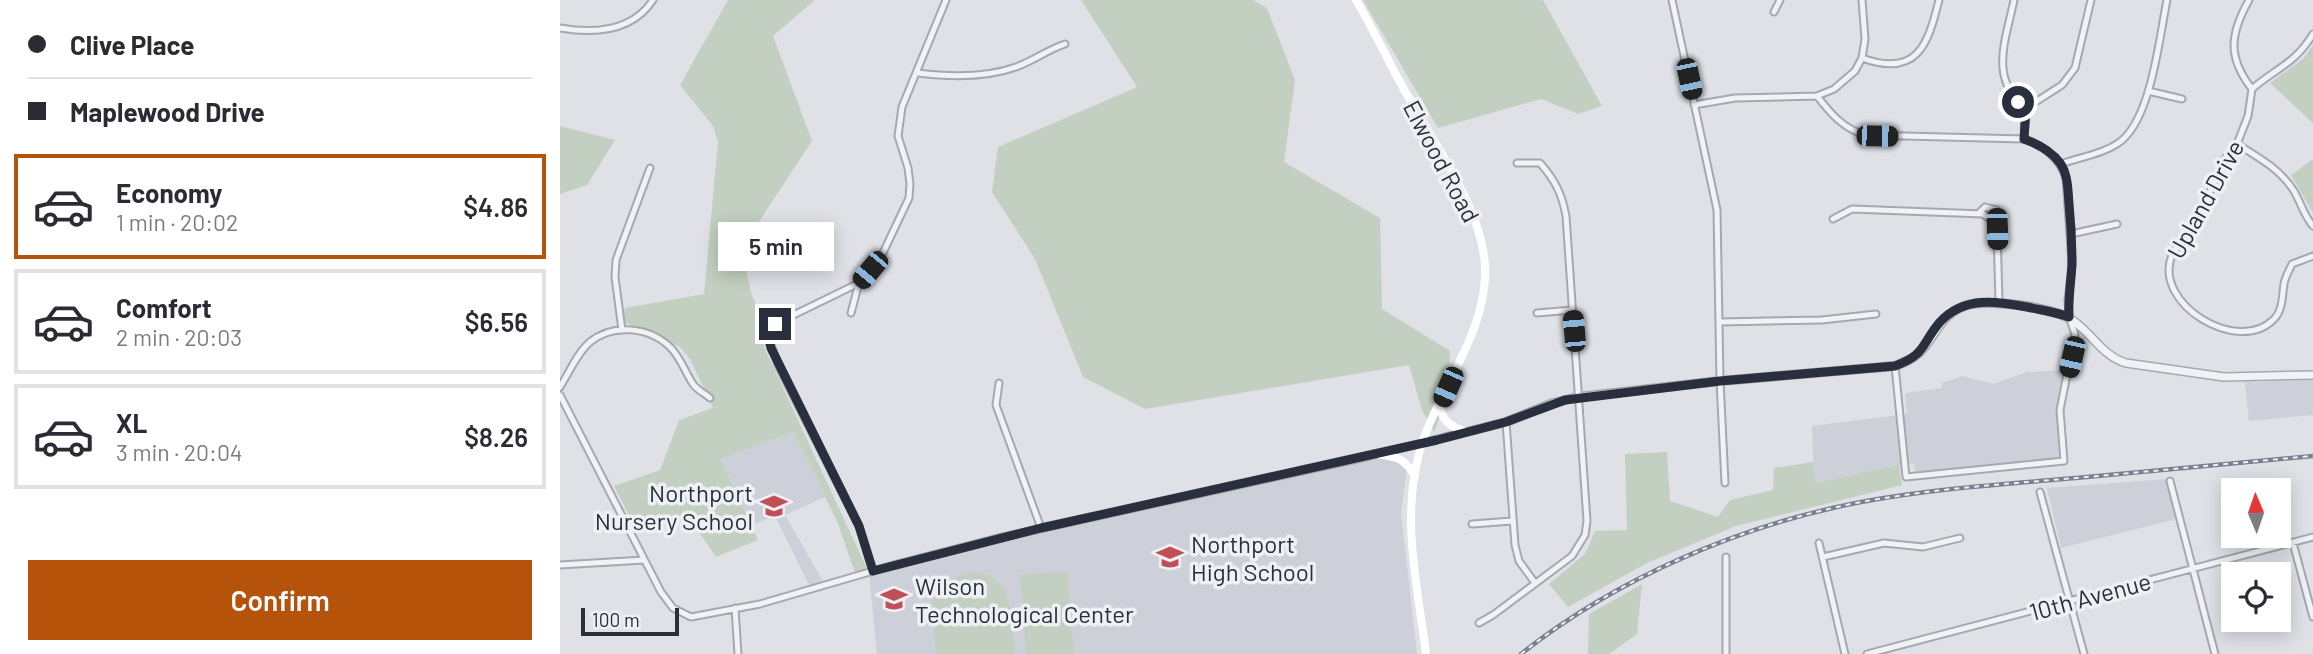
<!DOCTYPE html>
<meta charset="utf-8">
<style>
:root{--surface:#fff;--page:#f7f7f7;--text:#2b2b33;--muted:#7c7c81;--line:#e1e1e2;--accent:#b45309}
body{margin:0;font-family:Barlow,sans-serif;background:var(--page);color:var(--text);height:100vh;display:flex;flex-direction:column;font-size:26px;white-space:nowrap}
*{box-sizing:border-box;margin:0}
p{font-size:23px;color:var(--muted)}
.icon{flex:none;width:38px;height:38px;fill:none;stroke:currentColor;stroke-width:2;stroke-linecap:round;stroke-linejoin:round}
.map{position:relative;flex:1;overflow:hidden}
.panel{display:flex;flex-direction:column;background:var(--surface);width:560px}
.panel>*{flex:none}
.banner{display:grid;align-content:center;height:154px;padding:0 28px;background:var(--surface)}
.needle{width:46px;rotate:358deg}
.fabs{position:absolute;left:1661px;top:478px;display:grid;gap:14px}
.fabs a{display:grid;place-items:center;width:70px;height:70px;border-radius:0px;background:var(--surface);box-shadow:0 4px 18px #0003;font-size:35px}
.scale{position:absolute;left:21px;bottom:18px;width:98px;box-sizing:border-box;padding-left:7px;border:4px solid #292f3c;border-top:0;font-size:19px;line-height:24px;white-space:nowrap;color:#292f3c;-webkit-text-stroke:5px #eef0f4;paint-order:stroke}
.end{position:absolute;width:32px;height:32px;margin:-16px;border:9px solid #292f3c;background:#fff;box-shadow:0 0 0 4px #fff}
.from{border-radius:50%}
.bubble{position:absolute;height:49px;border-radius:0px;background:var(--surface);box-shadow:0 4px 18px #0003;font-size:23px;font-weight:600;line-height:49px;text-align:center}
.car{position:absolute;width:21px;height:42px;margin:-21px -10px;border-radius:9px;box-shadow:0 0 5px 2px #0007;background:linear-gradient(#222 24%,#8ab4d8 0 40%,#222 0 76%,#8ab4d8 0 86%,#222 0)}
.banner b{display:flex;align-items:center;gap:24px;height:66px;font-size:26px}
.banner b+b{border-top:2px solid var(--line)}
.banner i{width:18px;height:18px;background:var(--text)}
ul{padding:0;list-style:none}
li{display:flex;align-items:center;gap:21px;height:105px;margin:0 14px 10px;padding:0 14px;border:4px solid var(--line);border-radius:0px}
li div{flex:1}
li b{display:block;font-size:26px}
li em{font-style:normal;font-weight:600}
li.active{border-color:var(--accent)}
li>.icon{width:63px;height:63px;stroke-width:1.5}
.cta{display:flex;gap:14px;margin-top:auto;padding:14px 28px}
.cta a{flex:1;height:80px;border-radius:0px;background:var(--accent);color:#fff;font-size:28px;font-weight:600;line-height:80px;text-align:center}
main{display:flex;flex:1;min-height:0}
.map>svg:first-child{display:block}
</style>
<main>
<section class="panel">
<div class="banner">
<b><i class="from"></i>Clive Place</b>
<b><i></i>Maplewood Drive</b>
</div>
<ul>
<li class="active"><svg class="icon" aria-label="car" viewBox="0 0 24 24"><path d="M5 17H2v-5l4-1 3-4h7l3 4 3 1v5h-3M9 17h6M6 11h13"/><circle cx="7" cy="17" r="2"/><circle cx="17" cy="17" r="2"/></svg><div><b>Economy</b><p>1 min · 20:02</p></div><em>$4.86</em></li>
<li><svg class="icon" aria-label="car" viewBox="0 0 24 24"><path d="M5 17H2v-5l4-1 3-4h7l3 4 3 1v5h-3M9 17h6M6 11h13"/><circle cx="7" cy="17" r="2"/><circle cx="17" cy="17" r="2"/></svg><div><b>Comfort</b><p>2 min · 20:03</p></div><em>$6.56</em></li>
<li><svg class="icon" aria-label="car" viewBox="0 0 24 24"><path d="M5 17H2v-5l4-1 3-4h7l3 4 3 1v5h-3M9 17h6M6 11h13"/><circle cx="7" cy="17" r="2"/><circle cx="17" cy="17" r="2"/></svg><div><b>XL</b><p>3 min · 20:04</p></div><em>$8.26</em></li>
</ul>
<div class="cta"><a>Confirm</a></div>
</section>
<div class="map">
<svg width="1753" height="654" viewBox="0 0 1753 654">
<rect width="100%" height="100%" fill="#dfe1e7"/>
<path fill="#cdd0d8" d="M1506,370L1497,408L1500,459L1355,472L1354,463L1254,483L1252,426L1347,414L1345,393L1382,388V383L1402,376L1433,384L1467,372Z
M1753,380V415L1689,421L1685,382Z
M233,432L265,497L225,515L264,583L250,587L215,516L192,525L161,459Z
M817,456L838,460L847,467L841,513L857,654H317L309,573L512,523Z
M1607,479L1617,519L1501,548L1487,488Z"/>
<path fill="#c3d0c1" d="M168,0H255L213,36L252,141L181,249L191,292L204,325V347L309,573L296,576L277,521L233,432L161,459L198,540L156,557L127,515L75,527L54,486L100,470L119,420L153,408L130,359L120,347L63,322L65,308L144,294L158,142L153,126L120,85Z
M521,0H693L707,8L735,80L724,162L820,218L822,309L890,351L888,395L874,432L862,410L849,365L585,409L523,377L475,259L432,192L438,147L577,87Z
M803,0H983L1042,106L1018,114L981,99L878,128Z
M1753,45V123L1710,83L1744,58Z
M0,126L55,140L27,185L0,194Z
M1753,159V213L1731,175Z
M1107,452L1110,501L1158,517L1170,500L1213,490L1214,468L1253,462L1255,483L1339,465L1342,485L1176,526L1087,563L1008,607L989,584L1025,554L1035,531L1067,530L1065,454Z
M410,571C417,573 425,573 431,577C455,590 452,630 455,654H376L370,583L384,582Z
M507,571L514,654H466L460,575Z
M1082,584L1077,634L1049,654H1028L1029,614Z"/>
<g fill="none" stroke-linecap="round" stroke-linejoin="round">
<defs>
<path id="minor" d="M1112,0L1157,210L1160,381L1165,483
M1454,0C1446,40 1428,79 1466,108
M1689,0C1670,34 1667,57 1692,89L1688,116L1677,144L1664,160L1642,210L1612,255C1592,304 1678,355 1713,320C1723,311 1722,297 1724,284C1725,277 1729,271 1732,264L1753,256
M1214,12L1220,0
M0,28C35,34 72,32 93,0
M1302,58C1357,78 1368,45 1379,0
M358,73C389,77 425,78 456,67C473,61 487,50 505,44
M1692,89C1716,68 1735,64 1753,34
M1588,91L1622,99
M1257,96C1271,114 1282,127 1304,135L1464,139C1484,146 1498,157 1506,177L1512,265L1508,300L1509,317L1515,334L1500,410L1504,461L1346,477L1335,366
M1134,105L1175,98L1257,96L1274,89L1295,71L1302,58L1305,39L1302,0
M1466,108L1502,85L1515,68L1531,0
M1464,139L1466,108
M1677,144C1698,157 1720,169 1734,191C1741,203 1744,216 1753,226
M1501,164C1520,157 1540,155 1557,144C1591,123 1599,39 1607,0
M1419,213L1425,207L1437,210L1440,220L1437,229
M1273,219L1292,209L1423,214L1432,221L1437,229L1439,302
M1511,234L1557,224
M291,313L299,283
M977,313L1012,310
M1160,322L1262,320L1316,314
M62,330L55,277L56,260L90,168
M439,383L436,405L481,528
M0,387C9,373 17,353 30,342C53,323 89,327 110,347C121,358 125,372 133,384C137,390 144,393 150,398
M0,395L101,592L113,608L131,617L200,604L337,564L438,538L797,459L863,443
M946,422L955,545L959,561L975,583
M1610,481L1655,654
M1480,492L1524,654
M912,524L952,521
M1259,543L1285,654
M1733,543L1753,617
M1166,557V654
M1263,557L1324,543L1363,547L1400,538
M0,565L84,560
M313,571L299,526L218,365L208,336L215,324L299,283L321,257L349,198L350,184L348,168L338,136L342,107L386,0
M175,608L178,654
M919,623L933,615L1012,556L1025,535L1027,521L1006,216C1002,194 995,180 980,163H957
M1307,654L1753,537"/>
<path id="tertiary" d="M863,443L946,422L993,403L1018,397L1160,381L1335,366C1345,362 1355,358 1362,350C1376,334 1381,316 1402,307C1422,297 1494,307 1512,320C1532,333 1542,356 1566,363L1664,377L1753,375"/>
</defs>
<use href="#minor" stroke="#a5a8b0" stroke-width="9"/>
<use href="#tertiary" stroke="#a5a8b0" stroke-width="10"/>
<use href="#minor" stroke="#f1f2f5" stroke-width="5"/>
<use href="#tertiary" stroke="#f1f2f5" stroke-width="7"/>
<path stroke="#fff" stroke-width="8" d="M796,0C814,30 829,63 846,93C874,143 922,209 925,266C928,335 876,390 859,454C841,521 858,587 866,654
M879,406C884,423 890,426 906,432
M817,454C837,457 843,457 855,476"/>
<defs>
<path id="rail" d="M961,654C1057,578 1181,525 1301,502C1372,489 1444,484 1516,478C1595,471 1674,463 1753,456"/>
</defs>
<use href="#rail" stroke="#7a808f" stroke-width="4.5"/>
<use href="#rail" stroke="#eef0f4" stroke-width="2" stroke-dasharray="5" stroke-linecap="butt"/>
</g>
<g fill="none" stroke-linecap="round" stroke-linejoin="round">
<path stroke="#292f3c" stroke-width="9" d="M215,324L208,336L211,348L299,526L313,571L481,528L877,440L946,422L1005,400L1160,381L1335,366C1367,354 1361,344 1380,322C1404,296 1436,301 1467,307C1481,310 1496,312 1509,317C1508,299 1511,282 1512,264C1512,244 1511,224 1509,204C1508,191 1508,174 1500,163C1491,151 1478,144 1464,139L1466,108L1458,102"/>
</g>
<defs>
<symbol id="school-bare" viewBox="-9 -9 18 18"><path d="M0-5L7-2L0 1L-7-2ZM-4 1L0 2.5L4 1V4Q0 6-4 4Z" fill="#c04f57" stroke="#eef0f4" stroke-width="2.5" paint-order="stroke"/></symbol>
</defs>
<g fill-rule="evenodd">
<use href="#school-bare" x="195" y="487" width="38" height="38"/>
<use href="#school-bare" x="591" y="538" width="38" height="38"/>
<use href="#school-bare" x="315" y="580" width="38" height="38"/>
</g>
<g text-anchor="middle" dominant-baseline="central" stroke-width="7" stroke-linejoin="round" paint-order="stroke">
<g font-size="24" fill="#292f3c" stroke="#eef0f4">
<text transform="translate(882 161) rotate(62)">Elwood Road</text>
<text transform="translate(1645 199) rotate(-61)">Upland Drive</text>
<text transform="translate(1530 596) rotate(-15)">10th Avenue</text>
</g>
<g font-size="24" fill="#292f3c" stroke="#eef0f4" text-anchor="start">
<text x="193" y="492" text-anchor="end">Northport<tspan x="193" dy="28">Nursery School</tspan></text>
<text x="631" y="543">Northport<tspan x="631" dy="28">High School</tspan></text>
<text x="355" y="585">Wilson<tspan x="355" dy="28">Technological Center</tspan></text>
</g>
</g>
</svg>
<div class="fabs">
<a><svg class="needle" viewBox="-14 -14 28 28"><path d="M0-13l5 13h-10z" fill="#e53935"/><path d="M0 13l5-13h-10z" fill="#7c7c81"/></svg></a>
<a><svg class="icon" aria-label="locate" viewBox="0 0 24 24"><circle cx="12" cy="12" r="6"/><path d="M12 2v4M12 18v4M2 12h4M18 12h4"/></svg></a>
</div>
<div class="scale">100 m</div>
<i class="end from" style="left:1458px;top:102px"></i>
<i class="end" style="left:215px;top:324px"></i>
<div class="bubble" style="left:158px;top:222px;width:116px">5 min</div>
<i class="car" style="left:1129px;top:79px;rotate:168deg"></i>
<i class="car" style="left:1317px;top:136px;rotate:91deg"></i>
<i class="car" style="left:1437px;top:229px;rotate:178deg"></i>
<i class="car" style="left:310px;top:270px;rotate:220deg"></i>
<i class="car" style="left:1014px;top:331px;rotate:355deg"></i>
<i class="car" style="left:1512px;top:357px;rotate:193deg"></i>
<i class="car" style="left:888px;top:387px;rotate:204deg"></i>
</div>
</main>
